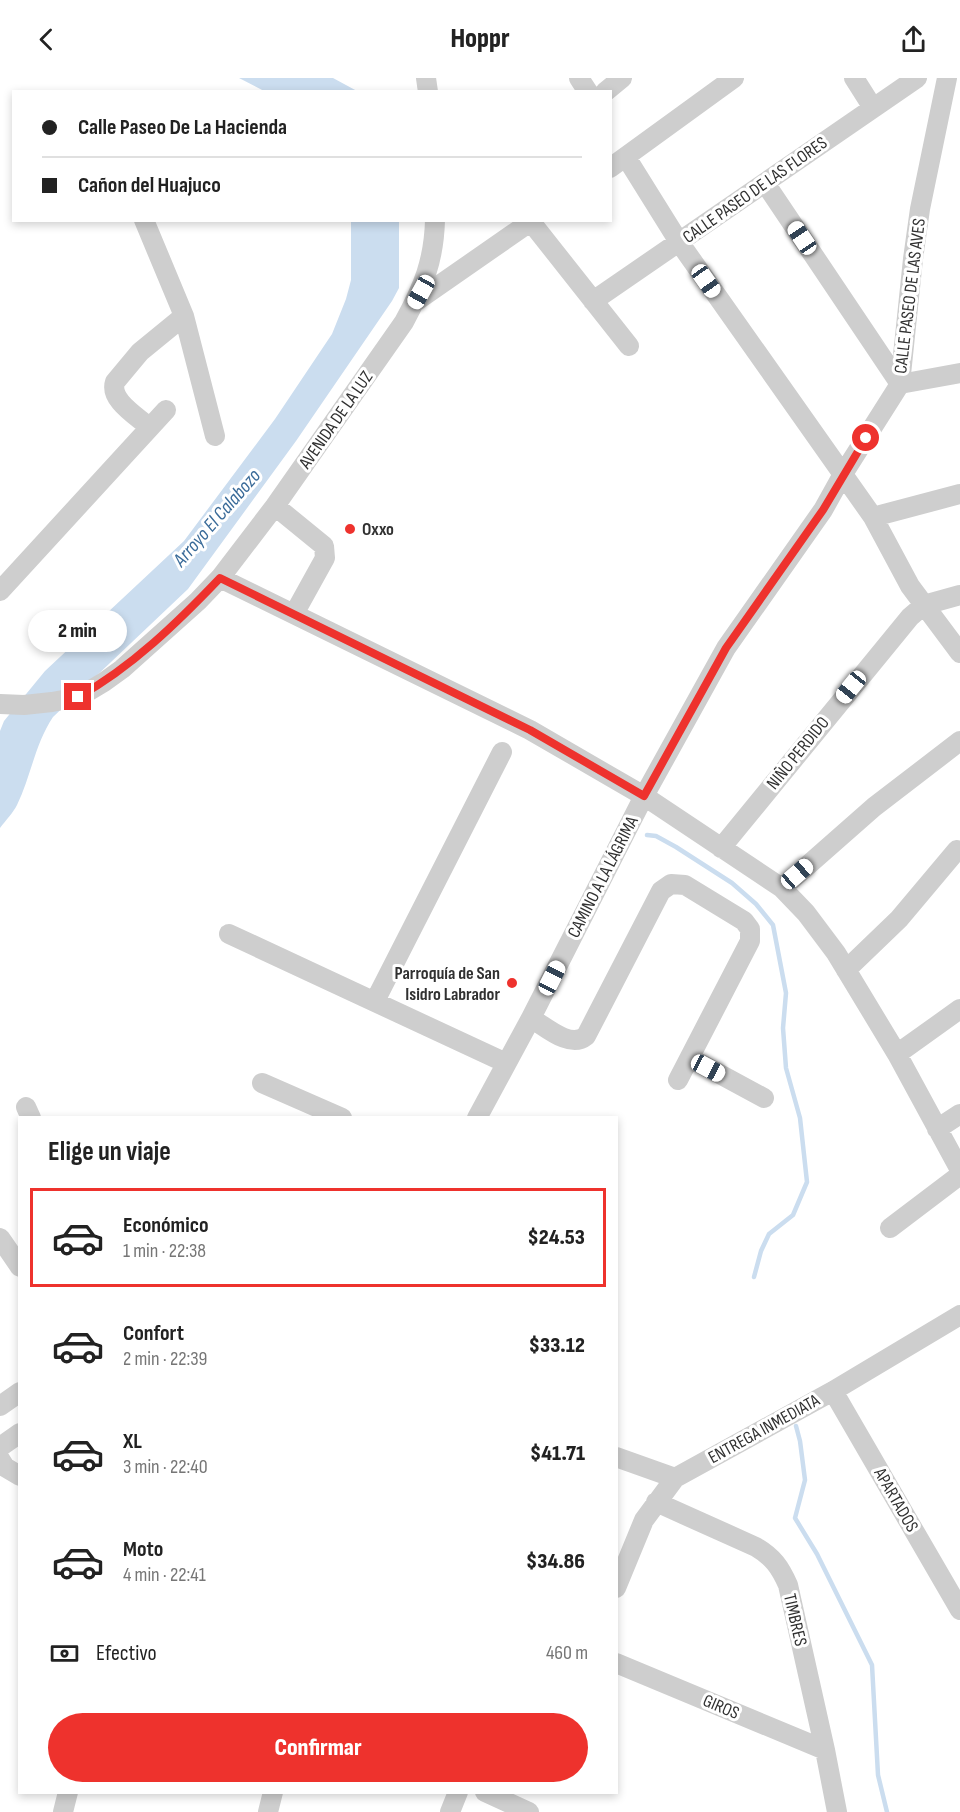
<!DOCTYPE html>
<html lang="es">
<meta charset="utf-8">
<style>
:root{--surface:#fff;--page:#f2f2f2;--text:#222;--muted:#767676;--line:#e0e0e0;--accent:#ee322d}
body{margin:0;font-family:"Sofia Sans Condensed",sans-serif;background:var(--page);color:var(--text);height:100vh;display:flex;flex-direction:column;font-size:22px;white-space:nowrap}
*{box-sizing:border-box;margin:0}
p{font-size:20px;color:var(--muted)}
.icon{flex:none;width:33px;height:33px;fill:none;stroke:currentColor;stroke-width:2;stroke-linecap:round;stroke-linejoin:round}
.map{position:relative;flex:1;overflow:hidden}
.panel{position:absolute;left:18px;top:1038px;width:600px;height:678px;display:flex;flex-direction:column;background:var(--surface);border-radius:0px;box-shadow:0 3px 9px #0003}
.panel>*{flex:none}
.banner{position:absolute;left:12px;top:12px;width:600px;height:132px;border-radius:0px;box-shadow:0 3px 9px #0003;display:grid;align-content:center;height:132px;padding:0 30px;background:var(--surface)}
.end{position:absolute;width:27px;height:27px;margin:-14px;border:8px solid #ee322d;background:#fff;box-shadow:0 0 0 3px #fff}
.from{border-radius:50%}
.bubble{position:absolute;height:42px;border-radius:21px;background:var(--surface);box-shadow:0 3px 9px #0003;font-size:20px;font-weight:800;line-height:42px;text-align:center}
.car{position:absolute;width:18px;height:36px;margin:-18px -9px;border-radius:8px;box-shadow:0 0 4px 2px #0007;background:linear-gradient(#fff 24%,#345 0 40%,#fff 0 76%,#345 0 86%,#fff 0)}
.banner b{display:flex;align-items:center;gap:21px;height:57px;font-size:22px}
.banner b+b{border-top:2px solid var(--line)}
.banner i{width:15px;height:15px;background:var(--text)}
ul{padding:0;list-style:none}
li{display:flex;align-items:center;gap:18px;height:99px;margin:0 12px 9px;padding:0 18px;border:3px solid transparent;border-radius:0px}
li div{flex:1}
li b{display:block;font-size:22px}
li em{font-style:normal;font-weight:800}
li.current{border-color:var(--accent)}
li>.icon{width:54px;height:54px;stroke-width:1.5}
h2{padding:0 30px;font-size:27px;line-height:72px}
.pay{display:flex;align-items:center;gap:15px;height:66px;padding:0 30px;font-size:22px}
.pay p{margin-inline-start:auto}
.primary-button{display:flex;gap:12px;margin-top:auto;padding:12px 30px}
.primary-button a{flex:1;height:69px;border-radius:36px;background:var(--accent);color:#fff;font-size:24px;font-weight:800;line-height:69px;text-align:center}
header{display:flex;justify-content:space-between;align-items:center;height:78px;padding:0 30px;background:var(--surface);font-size:27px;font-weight:800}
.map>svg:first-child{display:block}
</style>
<header><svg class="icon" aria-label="back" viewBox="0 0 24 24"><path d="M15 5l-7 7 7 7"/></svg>Hoppr<svg class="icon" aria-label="share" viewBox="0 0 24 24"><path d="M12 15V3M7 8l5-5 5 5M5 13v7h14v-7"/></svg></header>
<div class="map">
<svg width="960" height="1734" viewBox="0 0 960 1734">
<rect width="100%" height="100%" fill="#fff"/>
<path fill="#cbddef" d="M239,0H333L357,13H264Z
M351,143H399V210L392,223L296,363L188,511L53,639C35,666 31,698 17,727C13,735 6,742 0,750V653L4,643L45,593L184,463L275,341L332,256L346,221L351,202Z"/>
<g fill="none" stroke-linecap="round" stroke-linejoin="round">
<path stroke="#cbddef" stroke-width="4.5" d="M647,757L656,758L676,769L732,805L756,826L773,847L786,915L783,950L786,990L800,1040L807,1104L793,1137L769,1156L761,1173L754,1199
M796,1348L800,1363L805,1402L795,1440L817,1476L872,1587L878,1697L887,1734"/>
<path stroke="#cecece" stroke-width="20" d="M426,0L428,14
M579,0L588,14
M854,0L873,30
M605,14L622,0
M626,79L679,164L873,439L910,508L960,575
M610,90L734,0
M765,105L900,306
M144,142L184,238L215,358
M531,144L629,268
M593,223L917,0
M415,224L533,142
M900,306L913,181L920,131L947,0
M149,349C137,338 109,322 115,304L140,274L184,238
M275,428L324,468L325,480L294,536
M873,439L960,416
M220,500L530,652L644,718L782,810L806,835L836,875L897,976L960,1092
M0,513L166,332
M0,626L24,627L52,624L79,619L104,604L122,591L198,523L220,500L275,428L404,244C423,209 434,183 435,142
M721,770L910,539L924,527L960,517
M782,810L874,729L960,663
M229,856L506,985
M846,892L899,841L957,772
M375,923L502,674
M531,940C546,949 570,971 586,958L661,813L671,806L685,807L744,843L750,851V863L678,1002
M897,976L960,931
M690,980L764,1020
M262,1005L342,1040
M26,1029L31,1040
M477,1040L531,940L644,718L726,570L823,432L843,396L900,306L960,295
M937,1051L960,1036
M890,1150L960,1097
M0,1160L20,1189
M833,1313L960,1532
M0,1328L20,1314
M0,1369L20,1355
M616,1379L675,1400
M0,1381L5,1389L20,1398
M656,1424L756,1469C773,1479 780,1489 788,1507L825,1672L837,1734
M616,1510L644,1442L675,1400L833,1313L960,1237
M616,1585L825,1672
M485,1714L529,1734
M63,1734L68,1714
M268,1734L273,1714
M450,1734L458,1714"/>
</g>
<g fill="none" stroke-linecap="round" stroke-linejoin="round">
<path stroke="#ee322d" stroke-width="8" d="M78,619C132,589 178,544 220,500L530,652L644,718L726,570L823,432L866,360"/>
</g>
<g fill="#ee322d" stroke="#fff" stroke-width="2">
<circle cx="350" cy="451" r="6"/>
<circle cx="512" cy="905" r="6"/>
</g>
<g text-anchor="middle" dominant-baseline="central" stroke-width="6" stroke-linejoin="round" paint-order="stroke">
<g font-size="18" fill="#313131" stroke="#fff">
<text transform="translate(755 112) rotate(-35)">CALLE PASEO DE LAS FLORES</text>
<text transform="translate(910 218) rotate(-83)">CALLE PASEO DE LAS AVES</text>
<text transform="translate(336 342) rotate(-55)">AVENIDA DE LA LUZ</text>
<text transform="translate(798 675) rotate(-51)">NIÑO PERDIDO</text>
<text transform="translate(603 799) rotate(-63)">CAMINO A LA LÁGRIMA</text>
<text transform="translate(764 1351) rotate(-29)">ENTREGA INMEDIATA</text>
<text transform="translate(896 1422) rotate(60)">APARTADOS</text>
<text transform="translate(795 1542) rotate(77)">TIMBRES</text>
<text transform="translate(721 1629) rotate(23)">GIROS</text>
</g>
<g font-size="18" font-weight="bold" fill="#313131" stroke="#fff" text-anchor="start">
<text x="362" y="451">Oxxo</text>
<text x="500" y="895" text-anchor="end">Parroquía de San<tspan x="500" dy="21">Isidro Labrador</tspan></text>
</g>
<g font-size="20" font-style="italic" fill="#3a6b99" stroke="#fff">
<text transform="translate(217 440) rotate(-49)">Arroyo El Calabozo</text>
</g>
</g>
</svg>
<i class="end from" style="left:866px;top:360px"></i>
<i class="end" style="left:78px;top:619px"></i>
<div class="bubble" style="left:28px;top:532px;width:99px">2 min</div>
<i class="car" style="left:802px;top:160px;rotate:326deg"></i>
<i class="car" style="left:706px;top:203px;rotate:145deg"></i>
<i class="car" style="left:421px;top:214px;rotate:209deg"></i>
<i class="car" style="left:851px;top:609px;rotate:219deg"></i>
<i class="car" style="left:797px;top:796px;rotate:49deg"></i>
<i class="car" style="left:552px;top:900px;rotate:27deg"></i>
<i class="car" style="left:708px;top:990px;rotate:118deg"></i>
<div class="banner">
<b><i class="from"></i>Calle Paseo De La Hacienda</b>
<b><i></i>Cañon del Huajuco</b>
</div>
<section class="panel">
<h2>Elige un viaje</h2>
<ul>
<li class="current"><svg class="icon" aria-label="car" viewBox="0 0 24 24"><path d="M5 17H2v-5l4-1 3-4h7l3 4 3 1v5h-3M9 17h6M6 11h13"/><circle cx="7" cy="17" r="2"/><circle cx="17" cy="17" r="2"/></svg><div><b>Económico</b><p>1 min · 22:38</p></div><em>$24.53</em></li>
<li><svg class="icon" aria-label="car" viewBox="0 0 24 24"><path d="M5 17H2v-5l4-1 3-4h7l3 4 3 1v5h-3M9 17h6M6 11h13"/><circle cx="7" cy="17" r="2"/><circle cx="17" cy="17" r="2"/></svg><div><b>Confort</b><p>2 min · 22:39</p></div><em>$33.12</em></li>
<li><svg class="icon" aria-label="car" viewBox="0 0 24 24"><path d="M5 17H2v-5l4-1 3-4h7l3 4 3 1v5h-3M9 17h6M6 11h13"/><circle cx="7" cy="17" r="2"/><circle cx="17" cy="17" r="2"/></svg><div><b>XL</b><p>3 min · 22:40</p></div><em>$41.71</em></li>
<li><svg class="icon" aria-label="car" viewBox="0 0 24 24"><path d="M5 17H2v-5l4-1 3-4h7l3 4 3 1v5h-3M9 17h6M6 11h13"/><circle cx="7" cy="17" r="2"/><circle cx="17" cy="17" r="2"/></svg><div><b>Moto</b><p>4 min · 22:41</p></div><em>$34.86</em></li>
</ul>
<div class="pay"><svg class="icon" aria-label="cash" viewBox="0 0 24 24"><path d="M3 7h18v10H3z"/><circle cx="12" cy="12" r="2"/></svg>Efectivo<p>460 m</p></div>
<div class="primary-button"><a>Confirmar</a></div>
</section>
</div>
